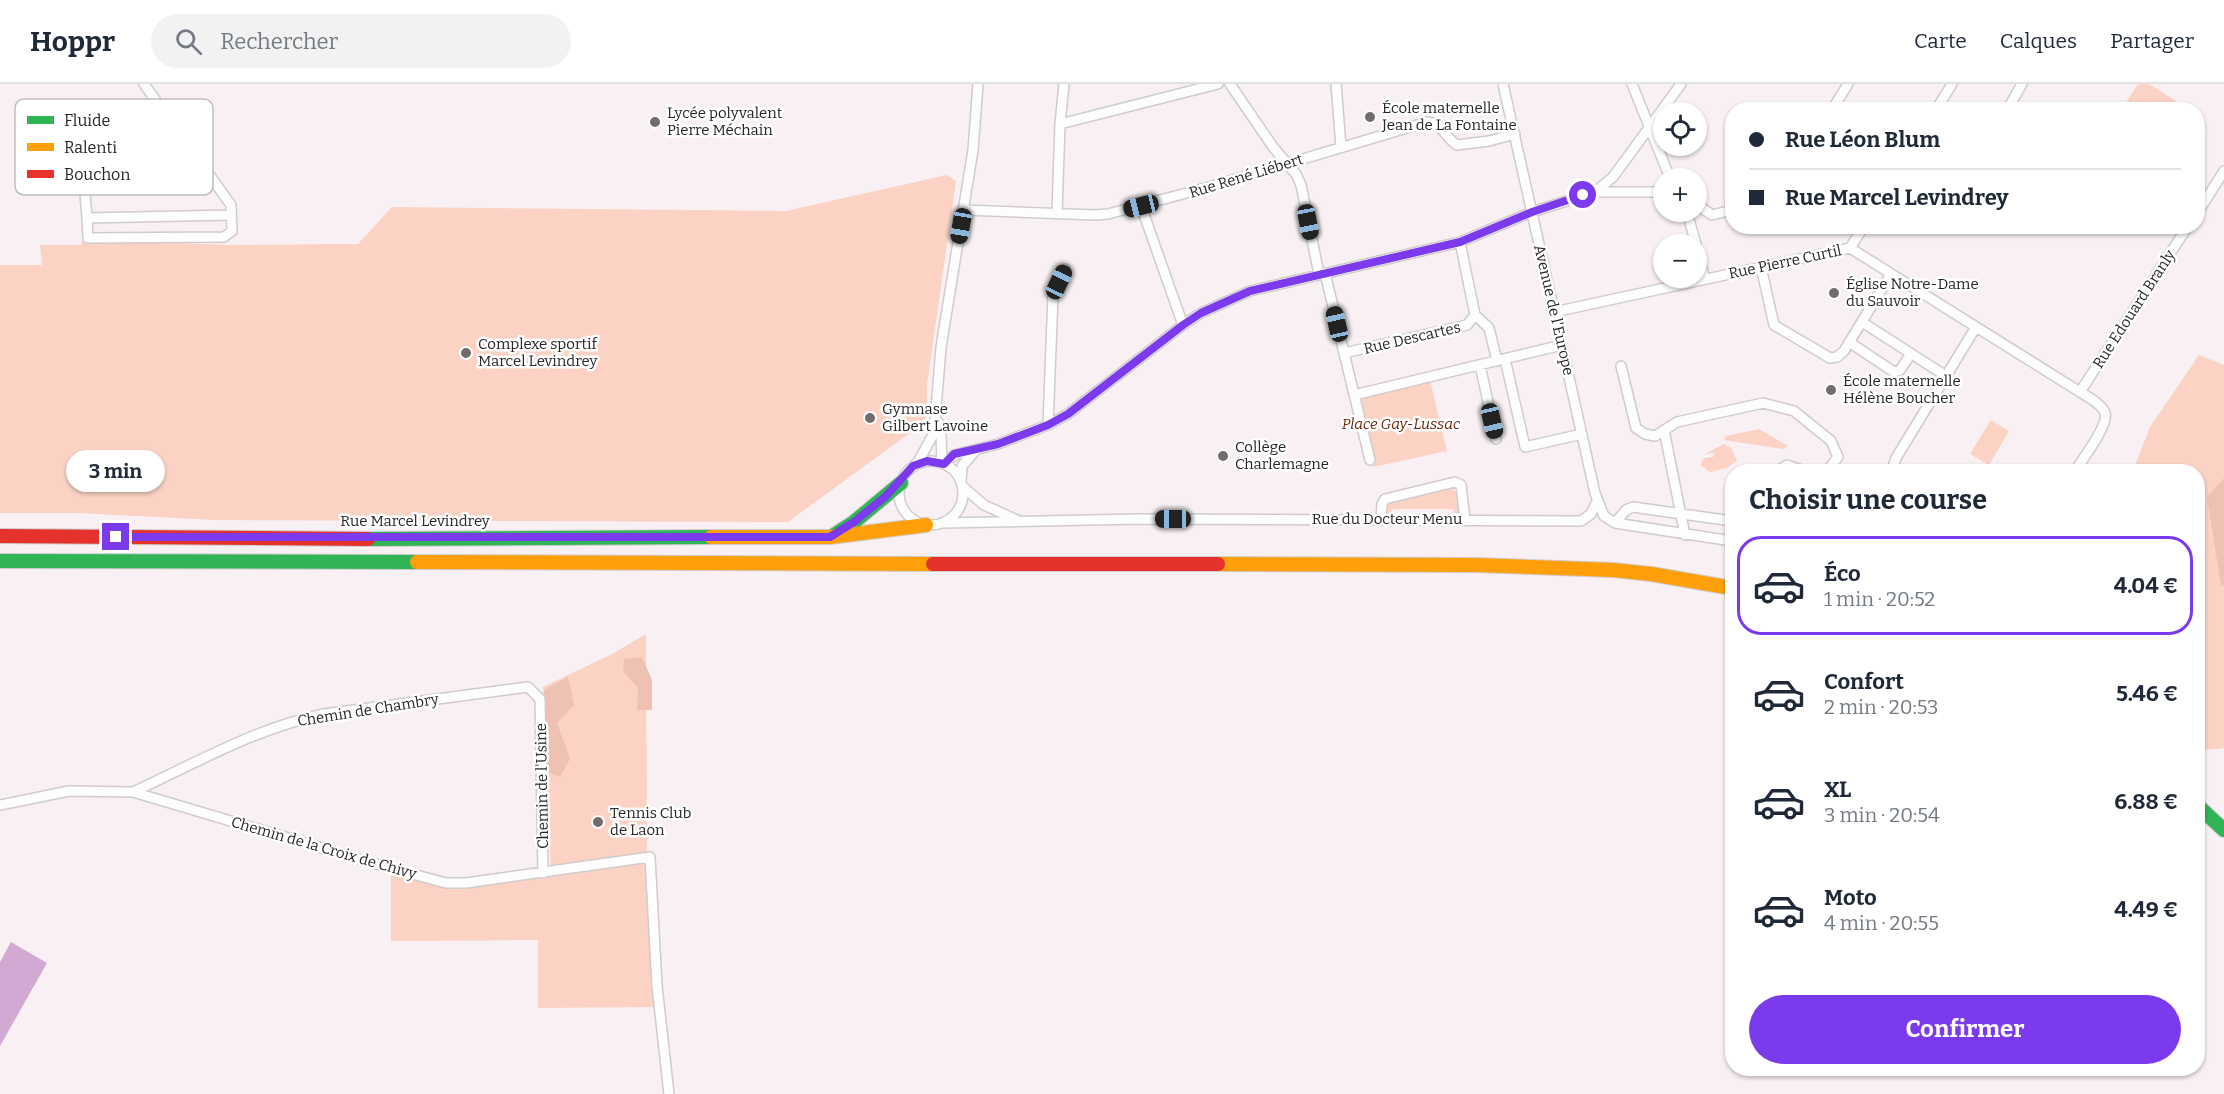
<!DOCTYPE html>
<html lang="fr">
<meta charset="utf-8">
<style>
:root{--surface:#fff;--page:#f2f2f3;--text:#1f2937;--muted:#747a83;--line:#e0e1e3;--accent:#7c3aed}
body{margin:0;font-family:Bitter,serif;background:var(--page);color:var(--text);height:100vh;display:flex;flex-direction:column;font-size:22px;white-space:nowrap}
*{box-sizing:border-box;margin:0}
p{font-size:20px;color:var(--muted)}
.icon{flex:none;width:33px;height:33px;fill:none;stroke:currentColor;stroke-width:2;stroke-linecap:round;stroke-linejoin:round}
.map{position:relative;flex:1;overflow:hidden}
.drawer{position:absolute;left:1725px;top:380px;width:480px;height:612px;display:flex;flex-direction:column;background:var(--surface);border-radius:24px;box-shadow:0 2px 4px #0004}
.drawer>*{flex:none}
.guide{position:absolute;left:1725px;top:18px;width:480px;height:132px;border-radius:24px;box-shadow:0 2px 4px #0004;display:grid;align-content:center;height:132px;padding:0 24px;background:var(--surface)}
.fabs{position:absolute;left:1653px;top:18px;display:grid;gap:12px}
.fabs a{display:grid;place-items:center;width:54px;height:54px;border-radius:50%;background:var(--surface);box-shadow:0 2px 4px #0004;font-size:30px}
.end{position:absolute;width:27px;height:27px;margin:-14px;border:8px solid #7c3aed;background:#fff;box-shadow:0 0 0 3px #fff}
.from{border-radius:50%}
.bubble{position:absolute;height:42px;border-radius:21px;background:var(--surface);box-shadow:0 2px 4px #0004;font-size:20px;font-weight:700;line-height:42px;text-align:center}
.car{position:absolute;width:18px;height:36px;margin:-18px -9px;border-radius:8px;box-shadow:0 0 4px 2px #0007;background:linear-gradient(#222 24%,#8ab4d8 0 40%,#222 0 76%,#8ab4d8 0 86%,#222 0)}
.guide b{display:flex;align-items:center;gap:21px;height:57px;font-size:22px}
.guide b+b{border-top:2px solid var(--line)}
.guide i{width:15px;height:15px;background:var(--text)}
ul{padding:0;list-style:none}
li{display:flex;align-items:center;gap:18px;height:99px;margin:0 12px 9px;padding:0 12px;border:3px solid transparent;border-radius:24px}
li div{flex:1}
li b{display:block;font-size:22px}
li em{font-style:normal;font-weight:700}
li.selected{border-color:var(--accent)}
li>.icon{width:54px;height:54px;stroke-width:1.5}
h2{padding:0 24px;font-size:27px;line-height:72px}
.primary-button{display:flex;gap:12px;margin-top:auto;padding:12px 24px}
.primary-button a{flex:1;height:69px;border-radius:36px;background:var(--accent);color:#fff;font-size:24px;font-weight:700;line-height:69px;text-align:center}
header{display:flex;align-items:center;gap:36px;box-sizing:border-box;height:84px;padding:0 30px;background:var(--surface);border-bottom:2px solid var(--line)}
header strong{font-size:28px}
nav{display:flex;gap:33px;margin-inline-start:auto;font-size:21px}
.search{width:420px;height:54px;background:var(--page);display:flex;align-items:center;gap:15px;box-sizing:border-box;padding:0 21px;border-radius:33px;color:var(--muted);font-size:22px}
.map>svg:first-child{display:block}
</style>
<header>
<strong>Hoppr</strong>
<div class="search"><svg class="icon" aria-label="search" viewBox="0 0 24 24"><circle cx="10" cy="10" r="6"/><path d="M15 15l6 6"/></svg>Rechercher</div>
<nav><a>Carte</a><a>Calques</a><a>Partager</a></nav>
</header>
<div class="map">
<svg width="2224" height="1010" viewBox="0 0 2224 1010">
<rect width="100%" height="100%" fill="#f8f0f2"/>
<path fill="#fbd2c4" d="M2138,0H2149L2189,25H2122Z
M947,91L956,97L927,301V330L922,340L788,438L216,436L77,429H0V181H42L40,161H82V157L103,158L107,156L226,161L358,160L392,123L786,127Z
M2199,271L2224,281V664L2207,666L2198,661V387H2133L2150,343Z
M1430,296L1447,367L1373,383L1356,314Z
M1991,336L2009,347L1989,381L1970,370Z
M1759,345L1788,362L1784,365L1724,356L1726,352Z
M1724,360L1731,364L1737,377L1726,384L1710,388L1700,381L1704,374L1713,373L1715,369L1705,370Z
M1448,403L1458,409L1461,427L1459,431L1455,433L1453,425H1393L1391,432L1387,430L1384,423L1389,416Z
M646,550L647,763L656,919L654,923L538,924V856L391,857V787L452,803L551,789L543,603L612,570Z"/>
<path fill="#efc1b2" d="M2224,394V502L2221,501L2207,413Z
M642,573L652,596V626H637L638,604L623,587L624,575Z
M568,593L574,621L557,639L570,675L560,693L547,688L544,606Z"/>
<path fill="#d2a9d2" d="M11,858L47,879L0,962V878Z"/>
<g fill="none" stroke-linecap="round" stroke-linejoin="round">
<defs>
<path id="street" d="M144,0L231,121L232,147L224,153L88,154L87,134L231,131
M1230,0L1273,63L1296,90L1301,101L1319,190
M1336,0L1341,63
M1503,0L1595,409L1604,432L1615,439L1732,457
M1632,0L1670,94
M1832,26L1848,0
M1936,26L1952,0
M2007,26L2022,0
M1060,40L1064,0
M1595,108H1664
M1696,120L1712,131L1732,126
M1141,122L1183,241
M963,126L1095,131L1108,130L1209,103L1427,38C1443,39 1445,54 1457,61L1489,57L1515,50
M1687,128L1696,160
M2198,128L2224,87
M1057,129L1060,40L1218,0
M87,134L82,74L90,51
M1460,158L1475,231L1489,244L1497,277
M1696,163L1705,195
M1850,164L2080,308C2088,313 2102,320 2105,329C2109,341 2082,376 2075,387
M1761,183L1774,241L1830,274L1837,273L1844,267L1891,190
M1325,189L1344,269L1467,241L1475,231
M1554,228L1850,164L1864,142
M1862,238L1946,292
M1849,258L1894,288L1900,286L1911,270
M1344,269L1370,376
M1505,275L1525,363L1582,350
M1480,281L1496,355
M1621,282L1636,344L1645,350L1655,352L1677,338L1763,319L1794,327L1831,357L1838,373L1827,387
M2080,308L2188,142
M1354,311L1562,261
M938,338L941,352L942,379
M1048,341L1053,211L1065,185
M1664,346L1685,451
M899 409a32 32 0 1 1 64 0a32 32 0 1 1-64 0Z
M944,380L954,371L998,360L1048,341L1068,330L1183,241L1201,229L1250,207L1460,158L1532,128L1595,108L1613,93L1681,0
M913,383L918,378L934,349L941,263L973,66L978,0
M1778,387L1787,381L1804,387
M1897,387L1894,380L1896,374L1976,243
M961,397L962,382L976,366
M962,402L984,421L1019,437
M1381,435L1382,420L1385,415L1455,398L1461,401L1465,436
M943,439L1138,435L1581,437L1591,430L1597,417
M1615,439L1626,426L1633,423L1732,437
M133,708C196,679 256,644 324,630L528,603L540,615L543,789
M0,721L69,707L133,708L386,783L446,799H466L650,773L657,902L669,1010"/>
<path id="fast" d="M834,451L854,438L901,399
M368,455L711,453
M0,477L417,478
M2198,722L2224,746"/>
<path id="slow" d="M711,453H830L926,441
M417,478L933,480
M1218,480L1475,481L1613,486L1651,490L1732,504"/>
<path id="jam" d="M0,452L368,455
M933,480H1218"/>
</defs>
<use href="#street" stroke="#d0cbcc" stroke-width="12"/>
<use href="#fast" stroke="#d0cbcc" stroke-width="16"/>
<use href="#slow" stroke="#d0cbcc" stroke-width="16"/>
<use href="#jam" stroke="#d0cbcc" stroke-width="16"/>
<use href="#street" stroke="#fefdfd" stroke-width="9"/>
<use href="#fast" stroke="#30b455" stroke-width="14"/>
<use href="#slow" stroke="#ff9f0a" stroke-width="14"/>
<use href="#jam" stroke="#e5322d" stroke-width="14"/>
</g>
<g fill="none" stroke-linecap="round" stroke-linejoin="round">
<path stroke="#7c3aed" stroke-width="8" d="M116,453H830L854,438L886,412L913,382L927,377L944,380L954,370L998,360L1048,341L1068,330L1183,241L1201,229L1250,207L1460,158L1532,128L1583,111"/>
</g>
<g fill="#716b6d" stroke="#fff" stroke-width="2">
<circle cx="1370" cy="33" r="6"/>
<circle cx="655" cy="38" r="6"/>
<circle cx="1834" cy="209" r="6"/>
<circle cx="466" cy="269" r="6"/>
<circle cx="1831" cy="306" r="6"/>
<circle cx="870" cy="334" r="6"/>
<circle cx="1223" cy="372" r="6"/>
<circle cx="598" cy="738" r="6"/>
</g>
<g text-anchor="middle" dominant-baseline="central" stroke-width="5" stroke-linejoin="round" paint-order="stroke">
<g font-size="15" fill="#292425" stroke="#fff" text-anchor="start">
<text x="1382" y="24">École maternelle<tspan x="1382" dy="17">Jean de La Fontaine</tspan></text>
<text x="667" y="29">Lycée polyvalent<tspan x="667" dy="17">Pierre Méchain</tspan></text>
<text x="1846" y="200">Église Notre-Dame<tspan x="1846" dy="17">du Sauvoir</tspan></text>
<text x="478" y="260">Complexe sportif<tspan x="478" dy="17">Marcel Levindrey</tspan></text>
<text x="1843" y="297">École maternelle<tspan x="1843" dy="17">Hélène Boucher</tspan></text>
<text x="882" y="325">Gymnase<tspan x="882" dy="17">Gilbert Lavoine</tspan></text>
<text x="1235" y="363">Collège<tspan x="1235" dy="17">Charlemagne</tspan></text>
<text x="610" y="729">Tennis Club<tspan x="610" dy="17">de Laon</tspan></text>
</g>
<g font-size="15" fill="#292425" stroke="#fff">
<text transform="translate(1246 92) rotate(-17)">Rue René Liébert</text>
<text transform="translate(1785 178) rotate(-12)">Rue Pierre Curtil</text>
<text transform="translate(2134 225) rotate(-57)">Rue Edouard Branly</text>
<text transform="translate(1554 226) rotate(77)">Avenue de l'Europe</text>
<text transform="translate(1412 254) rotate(-13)">Rue Descartes</text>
<text x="1387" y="435">Rue du Docteur Menu</text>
<text x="415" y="437">Rue Marcel Levindrey</text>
<text transform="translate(368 626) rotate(-9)">Chemin de Chambry</text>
<text transform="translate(542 702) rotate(-91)">Chemin de l'Usine</text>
<text transform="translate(324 764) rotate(16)">Chemin de la Croix de Chivy</text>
</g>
<g font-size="15" font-style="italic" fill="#6d2809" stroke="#fff">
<text x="1401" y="340">Place Gay-Lussac</text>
</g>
</g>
<rect x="15" y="15" width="198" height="96" rx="9" fill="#fff" stroke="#bfbdbe" stroke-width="1.5"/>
<rect x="27" y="32" width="27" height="8" fill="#30b455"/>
<rect x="27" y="59" width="27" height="8" fill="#ff9f0a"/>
<rect x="27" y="86" width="27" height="8" fill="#e5322d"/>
<g font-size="16" fill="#292425">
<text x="64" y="42">Fluide</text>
<text x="64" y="69">Ralenti</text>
<text x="64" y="96">Bouchon</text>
</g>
</svg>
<div class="fabs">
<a><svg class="icon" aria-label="locate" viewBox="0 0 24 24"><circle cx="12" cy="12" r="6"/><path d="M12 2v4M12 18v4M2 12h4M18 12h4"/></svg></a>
<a>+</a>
<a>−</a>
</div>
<i class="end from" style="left:1583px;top:111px"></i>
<i class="end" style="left:116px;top:453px"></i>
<div class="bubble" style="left:66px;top:366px;width:99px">3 min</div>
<i class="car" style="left:1141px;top:122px;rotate:256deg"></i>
<i class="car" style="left:1308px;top:138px;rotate:169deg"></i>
<i class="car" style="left:961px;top:142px;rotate:190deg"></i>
<i class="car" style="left:1059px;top:198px;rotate:25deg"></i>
<i class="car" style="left:1337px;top:240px;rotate:347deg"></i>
<i class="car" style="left:1492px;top:337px;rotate:167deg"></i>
<i class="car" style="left:1173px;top:435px;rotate:270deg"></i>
<div class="guide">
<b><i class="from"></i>Rue Léon Blum</b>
<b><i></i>Rue Marcel Levindrey</b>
</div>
<section class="drawer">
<h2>Choisir une course</h2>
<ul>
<li class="selected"><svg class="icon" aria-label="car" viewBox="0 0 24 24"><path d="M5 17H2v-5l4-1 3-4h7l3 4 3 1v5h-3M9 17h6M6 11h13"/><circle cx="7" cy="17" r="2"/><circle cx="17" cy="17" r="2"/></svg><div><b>Éco</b><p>1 min · 20:52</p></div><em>4.04 €</em></li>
<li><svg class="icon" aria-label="car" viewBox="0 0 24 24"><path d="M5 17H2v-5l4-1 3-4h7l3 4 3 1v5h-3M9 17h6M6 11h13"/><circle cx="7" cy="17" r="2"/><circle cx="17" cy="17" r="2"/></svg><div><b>Confort</b><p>2 min · 20:53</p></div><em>5.46 €</em></li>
<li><svg class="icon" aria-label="car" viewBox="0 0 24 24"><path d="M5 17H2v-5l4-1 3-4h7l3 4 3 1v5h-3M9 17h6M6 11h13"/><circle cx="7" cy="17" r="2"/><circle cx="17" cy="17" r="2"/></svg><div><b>XL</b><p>3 min · 20:54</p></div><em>6.88 €</em></li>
<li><svg class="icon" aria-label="car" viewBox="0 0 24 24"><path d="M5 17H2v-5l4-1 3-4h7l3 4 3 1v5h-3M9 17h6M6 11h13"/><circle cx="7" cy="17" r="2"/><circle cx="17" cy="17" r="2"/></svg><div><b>Moto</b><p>4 min · 20:55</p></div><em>4.49 €</em></li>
</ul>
<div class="primary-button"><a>Confirmer</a></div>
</section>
</div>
